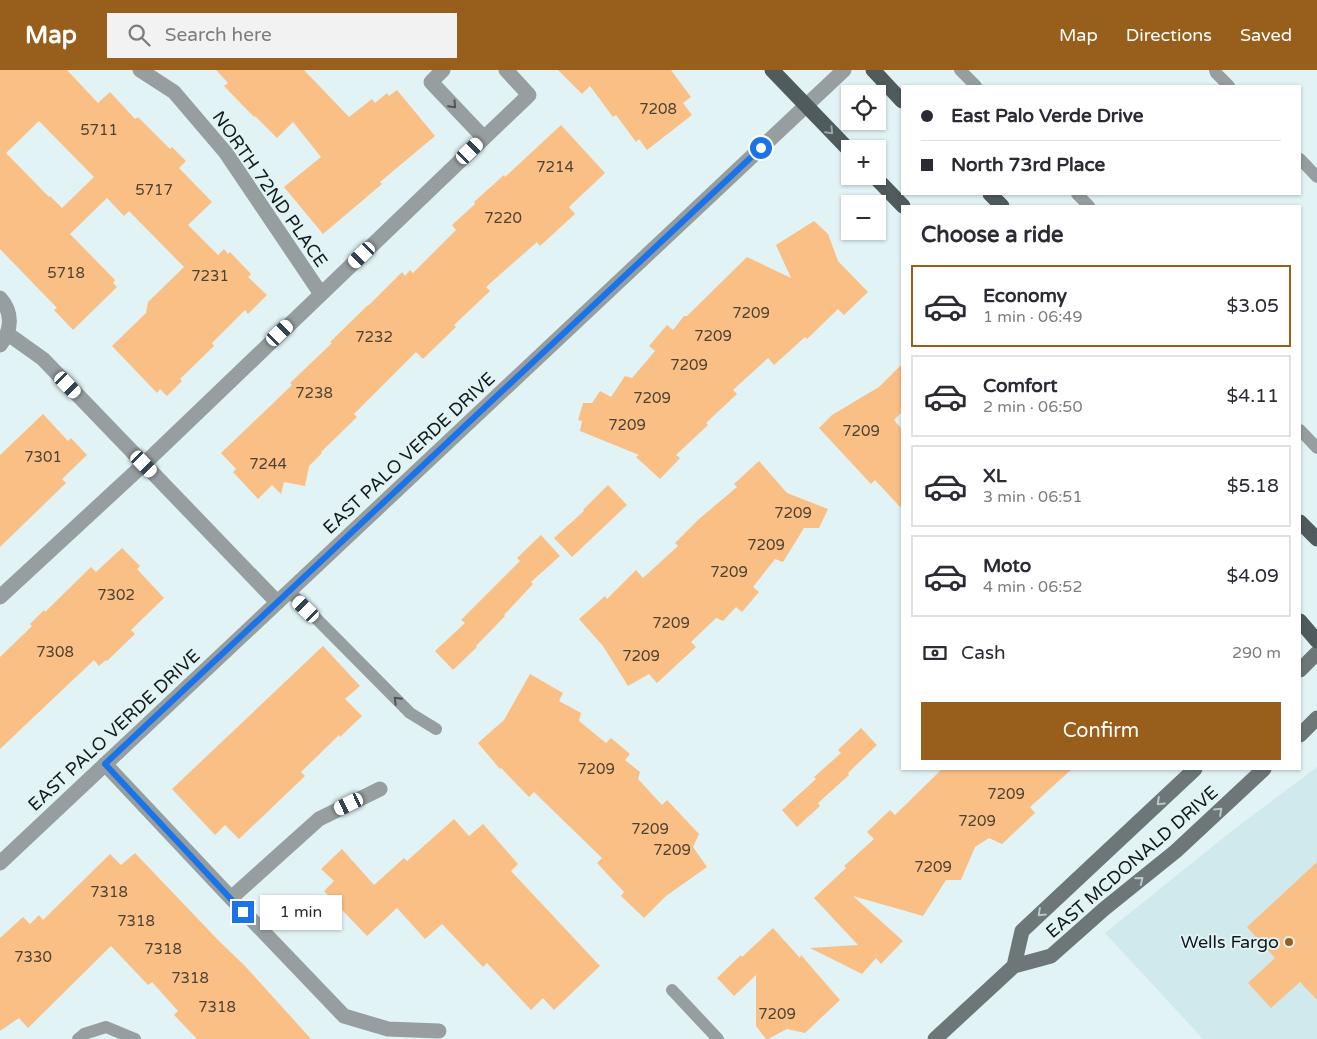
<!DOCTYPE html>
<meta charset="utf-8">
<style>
:root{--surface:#fff;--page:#f2f2f3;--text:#2b2b33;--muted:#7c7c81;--line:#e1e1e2;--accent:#975f1b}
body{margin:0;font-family:"Varela Round",sans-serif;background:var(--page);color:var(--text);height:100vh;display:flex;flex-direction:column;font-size:19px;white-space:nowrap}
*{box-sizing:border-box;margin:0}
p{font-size:16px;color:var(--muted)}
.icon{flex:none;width:28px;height:28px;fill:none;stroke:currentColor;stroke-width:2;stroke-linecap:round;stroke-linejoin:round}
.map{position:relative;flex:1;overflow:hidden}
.details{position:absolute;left:901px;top:135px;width:400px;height:565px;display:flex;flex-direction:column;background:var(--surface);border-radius:0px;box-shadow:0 1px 4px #0004}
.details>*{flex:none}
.hud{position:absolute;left:901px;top:15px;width:400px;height:110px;border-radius:0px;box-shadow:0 1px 4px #0004;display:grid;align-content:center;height:110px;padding:0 20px;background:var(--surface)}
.buttons{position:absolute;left:841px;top:15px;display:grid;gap:10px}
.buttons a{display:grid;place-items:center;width:45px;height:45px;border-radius:0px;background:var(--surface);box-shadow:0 1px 4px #0004;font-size:25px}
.end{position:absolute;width:22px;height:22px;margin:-11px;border:6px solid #1a73e8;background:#fff;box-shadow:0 0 0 2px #fff}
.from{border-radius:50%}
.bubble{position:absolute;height:35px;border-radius:0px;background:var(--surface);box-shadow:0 1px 4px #0004;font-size:16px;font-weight:600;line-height:35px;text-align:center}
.car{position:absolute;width:15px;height:30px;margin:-15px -8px;border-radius:6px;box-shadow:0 0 4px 1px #0007;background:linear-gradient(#fff 24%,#345 0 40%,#fff 0 76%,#345 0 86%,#fff 0)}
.hud b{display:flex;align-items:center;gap:18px;height:48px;font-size:19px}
.hud b+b{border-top:1px solid var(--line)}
.hud i{width:12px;height:12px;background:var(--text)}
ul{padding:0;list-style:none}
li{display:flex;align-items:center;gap:15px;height:82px;margin:0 10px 8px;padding:0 10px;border:2px solid var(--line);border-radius:0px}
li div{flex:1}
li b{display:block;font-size:19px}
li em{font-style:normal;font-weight:600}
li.selected{border-color:var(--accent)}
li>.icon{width:45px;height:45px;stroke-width:1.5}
h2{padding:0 20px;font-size:22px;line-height:60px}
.pay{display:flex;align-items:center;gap:12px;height:55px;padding:0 20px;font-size:19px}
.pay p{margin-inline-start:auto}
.action{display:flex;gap:10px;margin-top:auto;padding:10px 20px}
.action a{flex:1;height:58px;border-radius:0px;background:var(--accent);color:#fff;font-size:20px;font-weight:600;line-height:58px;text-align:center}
header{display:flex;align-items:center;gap:30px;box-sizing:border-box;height:70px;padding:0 25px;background:var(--accent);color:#fff}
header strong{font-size:24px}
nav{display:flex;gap:28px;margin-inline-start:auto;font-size:18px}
.search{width:350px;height:45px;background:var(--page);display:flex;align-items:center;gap:12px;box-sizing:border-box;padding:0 18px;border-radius:0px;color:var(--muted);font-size:19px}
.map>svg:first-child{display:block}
</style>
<header>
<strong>Map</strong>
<div class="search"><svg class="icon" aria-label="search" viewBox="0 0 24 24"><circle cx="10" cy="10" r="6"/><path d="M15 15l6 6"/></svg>Search here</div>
<nav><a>Map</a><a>Directions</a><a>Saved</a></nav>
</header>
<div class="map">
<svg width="1317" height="969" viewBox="0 0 1317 969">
<rect width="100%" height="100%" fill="#e2f3f5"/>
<path fill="#cfe9ed" d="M1317,697V969H1203L1105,863L1233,760Z"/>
<path fill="#fabf84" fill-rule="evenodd" d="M0,0H67L98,33L110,22L135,49L138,47L170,79L172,77L186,91L179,98L212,132L188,155L218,185L224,179L228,184L230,182L251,204L248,207L267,225L248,244L245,240L212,273L214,276L180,309L182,311L167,326L160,319L157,323L112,276L146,243L148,232L184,197L129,141L124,146L107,128L70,164L115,210L113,213L117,217L73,260L54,240L57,238L0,179ZM39,51L94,107L62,138L50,126L49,127L6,83Z
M216,0H304L349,47L372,29L375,33L387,23L389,26L397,20L435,66L380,112L382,114L323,164L284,117L321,87L293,52L277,68L255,46L254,47L224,16L228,13Z
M558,0H671L691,27L683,33L692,45L647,80L639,69L636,72L616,45L613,47L590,16L582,24Z
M561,55L605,103L569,137L575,144L540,176L537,172L486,217L490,221L454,255L456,257L423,289L416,282L354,344L357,347L321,382L322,383L309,396L305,416L284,412L281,424L272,415L258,429L233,402L236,399L221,383L292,315L290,313L332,273L330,272L368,235H369L402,202L405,206L410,200L413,203L456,160L452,155L475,134L474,132L504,105L505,107Z
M814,151L828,164L838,191L868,222L844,245L838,239L807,269L805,267L774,295L768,288L733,320L737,324L706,353L708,355L676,385L680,388L660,409L636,387L639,385L580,361L582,351L578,350L583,333H592L600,321L611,327L625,306L632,308L655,281L649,276L667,255L673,260L684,246H687L747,187L791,208L776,175Z
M902,294V342L894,350L902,359V439L875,410L871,414L819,358L832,345L879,317Z
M43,344L68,371L71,368L87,385L62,409L66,413L0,477V385Z
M759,391L787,423L828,439L819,458H804L783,492L775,489L753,517L759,522L742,542L736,537L723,551L716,548L691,572L696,577L657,613L649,604L628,616L603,576L579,549L605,526L607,529L636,500L643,508L678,476L675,473L699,449L737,417L734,414Z
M608,415L627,435L572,487L554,468L584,441L583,440Z
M541,465L560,486L531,512L533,514L504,545L505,546L476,576L477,577L453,600L435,581L465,553L461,550L520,491L517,488Z
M122,478L140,496L137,499L164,528L131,560L135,564L107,591L106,590L99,596L94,590L0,679V587L32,556L30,554L44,540L45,542L91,497L96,502Z
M323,576L360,616L345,629L362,646L340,667L339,665L301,702L305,706L239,769L225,755L215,765L172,719Z
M530,604L563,623L559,631L581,643L579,651L606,673L611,668L630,684L625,690L640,702L638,709L662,735L667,730L699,764L693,777L707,797L666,826L644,848L621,826L624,822L597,793L602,788L534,722L529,727L501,698L500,699L478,673L504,650Z
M861,658L877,675L848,703L849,705L818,733L820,736L797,757L782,740L816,709L814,707L841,683L838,680Z
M942,699H1072L1030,737L1035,743L1002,774L989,768L975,777L961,810H946L923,846L853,826L903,871L881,894L876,888L862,904L810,878L858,875L814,828L846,798L844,796L874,769L867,762L890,740L895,745Z
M454,749L469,766L483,754L518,794L511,801L600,896L554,940L543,928L531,940L487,893L483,897L442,854L425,869L397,838L367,866L324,821L334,811L321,799L342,779L374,815L404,788L407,791Z
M135,783L218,870L245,896L311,969H197L174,945L178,941L152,912L148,915L111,876L28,958L19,948L0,961V868L23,847L30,854L39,845L43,850L110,784L121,795Z
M1317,792V930L1300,912L1271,938L1248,913L1275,888L1247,857Z
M773,858L800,888L801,885L840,930L805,963L787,959L768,969H766L756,956V905L734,926L717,908L741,885L742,887Z"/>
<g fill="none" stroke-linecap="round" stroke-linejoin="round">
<path stroke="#979e9f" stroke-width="12" d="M960,0L976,16
M1215,0L1216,3L1229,16
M1300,89L1317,107
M1077,124L1089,136
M1300,360L1317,378
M289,521L410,643L436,659
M672,920L718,969
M78,969L84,964L106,957L135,969"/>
<path stroke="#979e9f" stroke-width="15" d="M140,0L174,22L226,83L321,224
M443,0L431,12L484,68L529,25L506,0
M0,228C13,242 12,261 0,275
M8,264L43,289L277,532
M0,527L144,394L484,68
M105,694L231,828L344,946L388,959L439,961
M0,793L844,0
M231,828L319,749L380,719"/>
<path stroke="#6d7778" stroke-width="15" d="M1300,600L1317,583
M1300,665L1317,648
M1014,896L1022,861L1195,699
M935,969L1014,896L1051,886L1104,839L1176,781L1264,699"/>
<path stroke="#505b5d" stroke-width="15" d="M772,0L850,81
M873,0L902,31
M874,106L903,136
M990,124L1002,136
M1300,452L1317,469
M1300,551L1317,571"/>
</g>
<defs><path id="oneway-chevron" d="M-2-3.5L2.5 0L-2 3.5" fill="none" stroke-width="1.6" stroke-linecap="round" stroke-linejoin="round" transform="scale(1.25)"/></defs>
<g stroke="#4e5556">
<use href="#oneway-chevron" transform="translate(453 35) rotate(47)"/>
<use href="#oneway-chevron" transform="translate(397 630) rotate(-135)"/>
</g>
<use stroke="#99a7a9" href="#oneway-chevron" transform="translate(830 61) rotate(46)"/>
<g stroke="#b9c8c9">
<use href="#oneway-chevron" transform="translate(1160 732) rotate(137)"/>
<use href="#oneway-chevron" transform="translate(1219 741) rotate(-43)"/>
<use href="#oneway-chevron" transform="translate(1140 810) rotate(-39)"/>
<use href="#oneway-chevron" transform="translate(1041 843) rotate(137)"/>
</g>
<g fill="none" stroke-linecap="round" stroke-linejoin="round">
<path stroke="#1a73e8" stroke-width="6" d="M243,842L105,694L761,78"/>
</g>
<circle fill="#975f1b" stroke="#e2f3f5" stroke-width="2" cx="1289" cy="872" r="5"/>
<g text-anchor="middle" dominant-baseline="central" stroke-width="4" stroke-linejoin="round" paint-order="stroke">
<g font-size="15" fill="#4d4234">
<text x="658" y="39">7208</text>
<text x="99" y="60">5711</text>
<text x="555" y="97">7214</text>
<text x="154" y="120">5717</text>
<text x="503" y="148">7220</text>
<text x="66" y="203">5718</text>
<text x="210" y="206">7231</text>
<text x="751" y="243">7209</text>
<text x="713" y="266">7209</text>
<text x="374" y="267">7232</text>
<text x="689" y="295">7209</text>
<text x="314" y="323">7238</text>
<text x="652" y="328">7209</text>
<text x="627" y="355">7209</text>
<text x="861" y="361">7209</text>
<text x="43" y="387">7301</text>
<text x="268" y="394">7244</text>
<text x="793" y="443">7209</text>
<text x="766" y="475">7209</text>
<text x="729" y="502">7209</text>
<text x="116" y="525">7302</text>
<text x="671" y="553">7209</text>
<text x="55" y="582">7308</text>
<text x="641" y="586">7209</text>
<text x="596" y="699">7209</text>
<text x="1006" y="724">7209</text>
<text x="977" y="751">7209</text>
<text x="650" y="759">7209</text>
<text x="672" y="780">7209</text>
<text x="933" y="797">7209</text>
<text x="109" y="822">7318</text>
<text x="136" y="851">7318</text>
<text x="163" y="879">7318</text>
<text x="33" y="887">7330</text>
<text x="190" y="908">7318</text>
<text x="217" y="937">7318</text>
<text x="777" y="944">7209</text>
</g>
<g font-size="18" fill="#13191a" stroke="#e2f3f5">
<text transform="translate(270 119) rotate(55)">NORTH 72ND PLACE</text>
<text transform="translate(409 383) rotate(-43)">EAST PALO VERDE DRIVE</text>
<text transform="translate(114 660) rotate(-43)">EAST PALO VERDE DRIVE</text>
<text transform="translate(1132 792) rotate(-41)">EAST MCDONALD DRIVE</text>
</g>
<g font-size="18" fill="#13191a" stroke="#e2f3f5" text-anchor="end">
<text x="1279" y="872">Wells Fargo</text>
</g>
</g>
</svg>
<div class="buttons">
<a><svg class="icon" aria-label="locate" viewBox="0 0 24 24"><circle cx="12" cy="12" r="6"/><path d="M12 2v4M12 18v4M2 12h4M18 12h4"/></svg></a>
<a>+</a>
<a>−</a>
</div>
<i class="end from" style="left:761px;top:78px"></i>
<i class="end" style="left:243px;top:842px"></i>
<div class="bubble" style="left:260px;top:825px;width:82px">1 min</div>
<i class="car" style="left:470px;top:81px;rotate:46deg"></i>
<i class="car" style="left:362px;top:185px;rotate:226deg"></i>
<i class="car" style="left:280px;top:263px;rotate:46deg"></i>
<i class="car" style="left:68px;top:315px;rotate:136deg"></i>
<i class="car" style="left:144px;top:394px;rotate:136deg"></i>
<i class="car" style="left:306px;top:539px;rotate:315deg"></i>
<i class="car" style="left:349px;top:734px;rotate:244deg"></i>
<div class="hud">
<b><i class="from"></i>East Palo Verde Drive</b>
<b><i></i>North 73rd Place</b>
</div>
<section class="details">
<h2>Choose a ride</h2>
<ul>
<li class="selected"><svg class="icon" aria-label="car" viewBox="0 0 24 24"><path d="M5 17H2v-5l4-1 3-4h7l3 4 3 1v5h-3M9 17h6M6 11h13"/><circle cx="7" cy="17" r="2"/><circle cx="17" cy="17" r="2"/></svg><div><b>Economy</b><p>1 min · 06:49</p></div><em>$3.05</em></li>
<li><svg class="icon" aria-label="car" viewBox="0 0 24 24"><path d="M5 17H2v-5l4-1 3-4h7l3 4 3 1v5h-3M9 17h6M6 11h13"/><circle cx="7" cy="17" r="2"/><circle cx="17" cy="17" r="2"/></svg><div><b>Comfort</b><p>2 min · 06:50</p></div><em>$4.11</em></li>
<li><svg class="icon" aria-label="car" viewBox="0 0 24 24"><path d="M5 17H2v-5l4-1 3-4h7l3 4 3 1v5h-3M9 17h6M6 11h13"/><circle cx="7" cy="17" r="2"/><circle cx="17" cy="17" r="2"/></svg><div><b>XL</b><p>3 min · 06:51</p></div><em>$5.18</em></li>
<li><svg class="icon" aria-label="car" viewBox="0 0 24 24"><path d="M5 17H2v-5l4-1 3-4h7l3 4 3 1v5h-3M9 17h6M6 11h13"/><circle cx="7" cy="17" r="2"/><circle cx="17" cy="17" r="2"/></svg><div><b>Moto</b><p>4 min · 06:52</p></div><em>$4.09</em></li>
</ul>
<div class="pay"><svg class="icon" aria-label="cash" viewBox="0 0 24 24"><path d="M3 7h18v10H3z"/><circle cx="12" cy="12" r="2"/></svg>Cash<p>290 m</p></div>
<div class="action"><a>Confirm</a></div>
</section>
</div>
